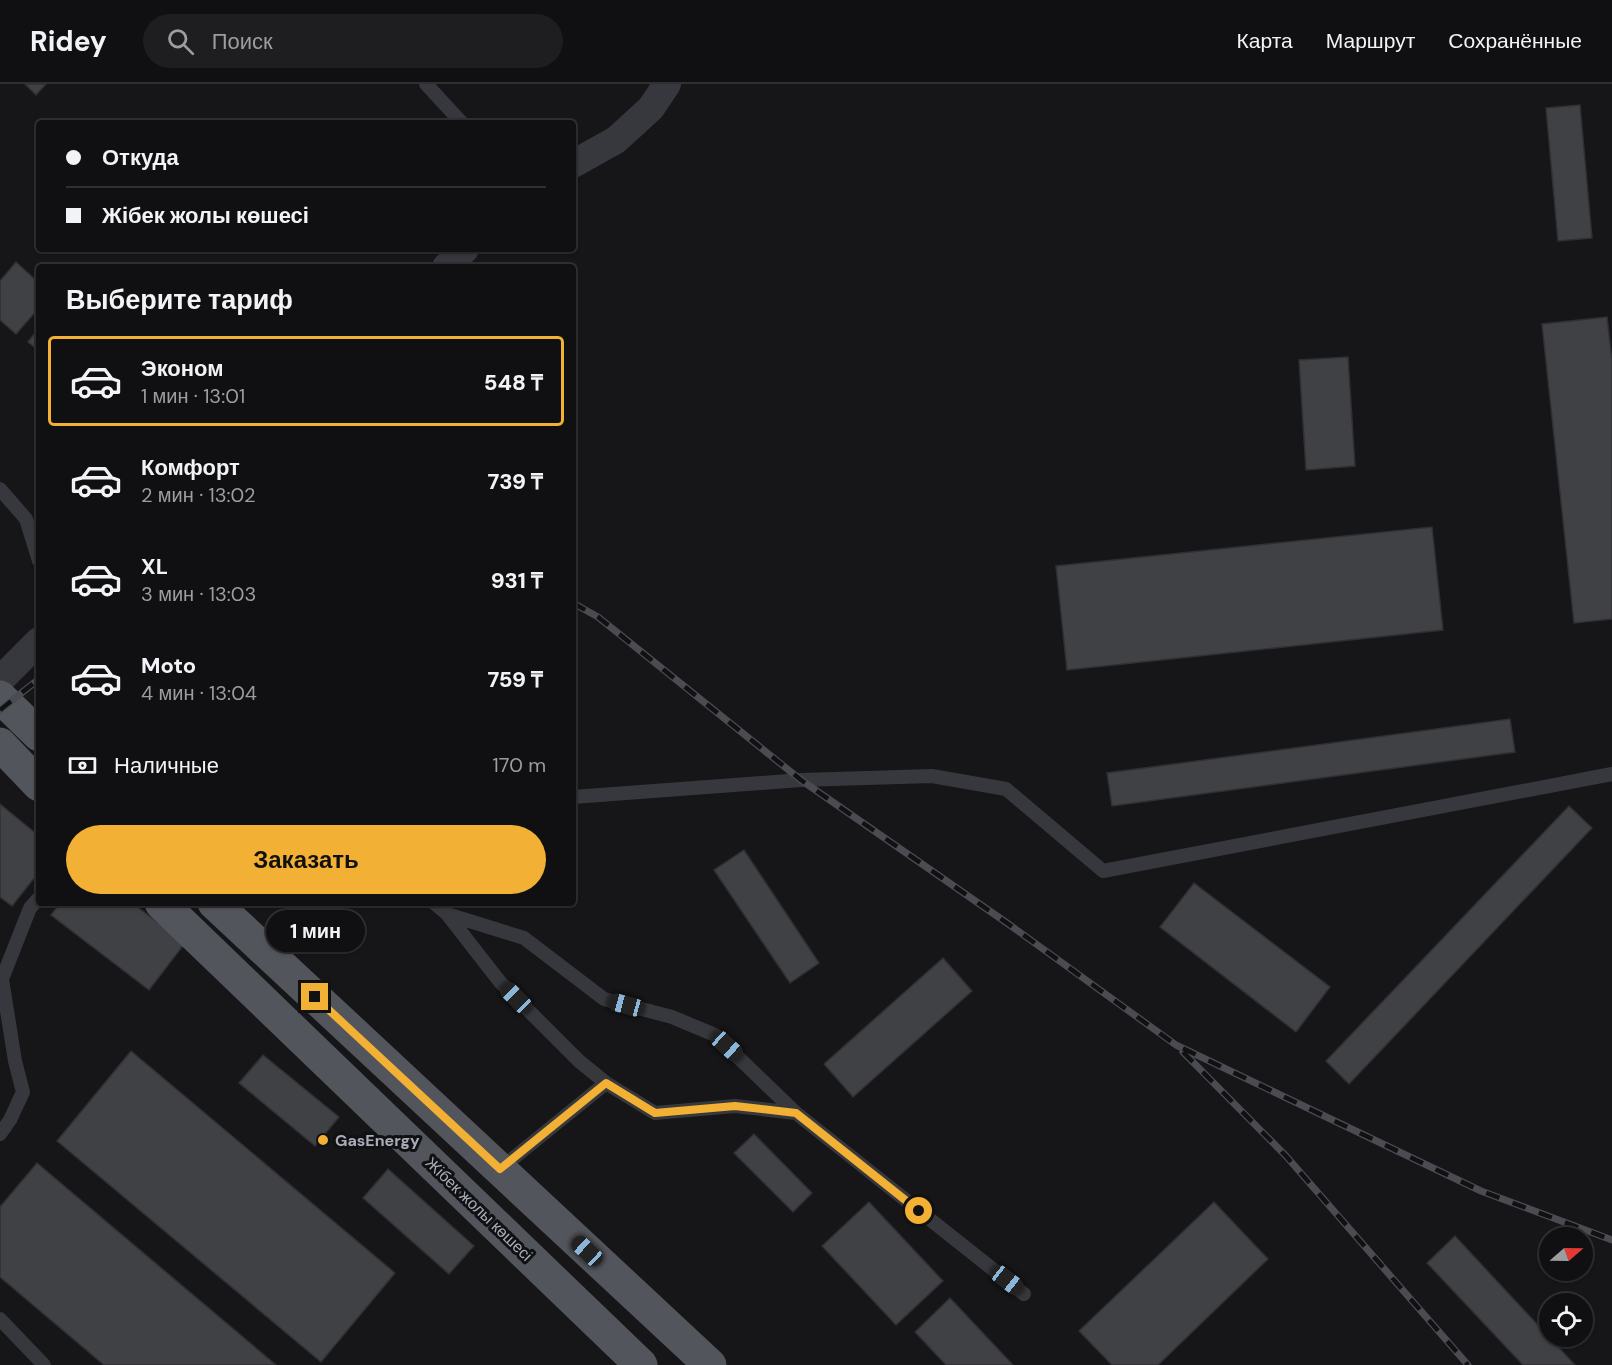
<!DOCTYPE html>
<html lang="ru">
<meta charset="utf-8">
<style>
:root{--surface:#101012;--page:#1e1e20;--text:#f1f3f6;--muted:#9c9d9f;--line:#303032;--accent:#f2b134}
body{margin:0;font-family:"DM Sans",sans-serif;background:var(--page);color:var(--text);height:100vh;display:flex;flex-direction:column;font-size:22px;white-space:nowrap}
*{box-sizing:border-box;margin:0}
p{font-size:20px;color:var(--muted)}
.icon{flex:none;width:33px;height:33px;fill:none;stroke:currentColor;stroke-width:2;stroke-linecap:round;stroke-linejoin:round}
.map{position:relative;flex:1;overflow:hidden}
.side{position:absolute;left:36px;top:180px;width:540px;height:642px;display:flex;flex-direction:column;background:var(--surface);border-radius:6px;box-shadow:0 2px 4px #0004,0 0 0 2px var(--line)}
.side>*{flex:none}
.top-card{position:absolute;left:36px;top:36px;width:540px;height:132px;border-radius:6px;box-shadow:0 2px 4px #0004,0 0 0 2px var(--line);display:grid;align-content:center;height:132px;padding:0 30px;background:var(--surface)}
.needle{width:39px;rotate:70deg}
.buttons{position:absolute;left:1539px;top:1143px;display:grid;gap:12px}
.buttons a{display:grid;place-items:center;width:54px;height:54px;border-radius:50%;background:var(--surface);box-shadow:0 2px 4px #0004,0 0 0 2px var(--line);font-size:30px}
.end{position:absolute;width:27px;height:27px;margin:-14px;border:8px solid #f2b134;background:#111;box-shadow:0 0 0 3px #111}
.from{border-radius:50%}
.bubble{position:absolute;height:42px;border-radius:21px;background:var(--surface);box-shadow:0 2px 4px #0004,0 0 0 2px var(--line);font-size:20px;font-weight:800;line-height:42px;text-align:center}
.car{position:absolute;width:18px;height:36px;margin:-18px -9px;border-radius:8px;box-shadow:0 0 4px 2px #0007;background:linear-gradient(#222 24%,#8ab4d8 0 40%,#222 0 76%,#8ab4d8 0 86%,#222 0)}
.top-card b{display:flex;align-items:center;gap:21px;height:57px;font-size:22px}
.top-card b+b{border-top:2px solid var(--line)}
.top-card i{width:15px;height:15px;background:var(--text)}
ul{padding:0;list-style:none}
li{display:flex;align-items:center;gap:18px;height:90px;margin:0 12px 9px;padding:0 18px;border:3px solid transparent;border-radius:6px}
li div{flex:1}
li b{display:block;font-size:22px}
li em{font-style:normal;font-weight:800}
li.selected{border-color:var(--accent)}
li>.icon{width:54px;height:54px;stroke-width:1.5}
h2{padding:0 30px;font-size:27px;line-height:72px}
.pay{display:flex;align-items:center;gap:15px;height:66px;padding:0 30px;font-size:22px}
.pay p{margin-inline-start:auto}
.primary-button{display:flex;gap:12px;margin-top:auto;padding:12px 30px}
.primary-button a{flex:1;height:69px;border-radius:36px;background:var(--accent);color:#111;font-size:24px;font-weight:800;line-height:69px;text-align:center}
header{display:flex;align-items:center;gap:36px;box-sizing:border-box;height:84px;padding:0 30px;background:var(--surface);border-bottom:2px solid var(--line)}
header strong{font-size:28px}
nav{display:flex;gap:33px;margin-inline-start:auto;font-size:21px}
.search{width:420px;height:54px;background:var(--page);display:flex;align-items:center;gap:15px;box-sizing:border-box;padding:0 21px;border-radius:33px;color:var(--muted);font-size:22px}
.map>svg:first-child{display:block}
</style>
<header>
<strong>Ridey</strong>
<div class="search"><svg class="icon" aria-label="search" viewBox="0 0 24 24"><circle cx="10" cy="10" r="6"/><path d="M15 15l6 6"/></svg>Поиск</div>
<nav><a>Карта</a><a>Маршрут</a><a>Сохранённые</a></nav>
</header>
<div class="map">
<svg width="1612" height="1281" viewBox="0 0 1612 1281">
<rect width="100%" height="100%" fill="#161618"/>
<path fill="#404145" stroke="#303034" stroke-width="1.5" d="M25,0H46L36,11Z
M1580,21L1592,154L1558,157L1546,24Z
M16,178L39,199V224L16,250L0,236V197Z
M1607,233L1612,277V535L1574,539L1542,240Z
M39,244V267L28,258Z
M1348,273L1355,382L1306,386L1299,276Z
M1432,443L1443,546L1067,586L1056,482Z
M1510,635L1515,668L1112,722L1107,689Z
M0,720L39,752V788L12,822L0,813Z
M1569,722L1592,744L1349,1000L1326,977Z
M744,766L819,879L790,899L714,786Z
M1194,799L1330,903L1296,948L1160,843Z
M60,819H132L185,859L149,906L51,831Z
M943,874L972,907L853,1013L824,980Z
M131,967L395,1189L321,1278L57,1057Z
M263,971L339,1033L315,1062L239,999Z
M754,1050L812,1109L793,1128L734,1069Z
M37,1079L276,1281H104L0,1193V1123Z
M388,1085L474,1162L449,1190L363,1114Z
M869,1118L943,1197L896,1241L822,1162Z
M1214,1118L1268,1175L1158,1281H1112L1079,1247Z
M1455,1152L1575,1281H1523L1427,1179Z
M950,1214L1013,1281H946L915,1248Z"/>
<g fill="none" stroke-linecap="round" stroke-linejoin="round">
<path stroke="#37383d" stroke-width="14" d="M426,0L462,39
M0,405L26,435L39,477
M573,713L801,696L932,692L1006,705L1103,787L1612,690
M434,819L447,830L500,898L579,977L606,999L655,1029L735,1022L796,1029
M447,830L524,854L604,915L672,933L715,951L796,1029L1024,1210
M0,1050L10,1036L23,1008L15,977L2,895L30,824L39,814
M500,1085L606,999
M0,1235L44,1281"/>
<path stroke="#37383d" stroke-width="28" d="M573,80L616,56L651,24L667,0
M446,183L465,165
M0,596L39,557"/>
<path stroke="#53555c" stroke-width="33" d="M0,613L39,651
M0,660L39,701
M161,819L641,1281
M214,819L710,1281"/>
<defs>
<path id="rail" d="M573,519L598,533L801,696L1007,839L1176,961L1481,1107L1612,1156
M0,626L39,595
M1183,968L1286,1072L1468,1281"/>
</defs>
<use href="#rail" stroke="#4a4c52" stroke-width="7"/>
<use href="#rail" stroke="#111113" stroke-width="4.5" stroke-dasharray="14" stroke-linecap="butt"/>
</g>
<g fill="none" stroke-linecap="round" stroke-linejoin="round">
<path stroke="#f2b134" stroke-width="8" d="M315,913L500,1085L606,999L655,1029L735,1022L796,1029L919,1127"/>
</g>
<circle fill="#f2b134" stroke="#111113" stroke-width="2" cx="323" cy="1056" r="6"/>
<g text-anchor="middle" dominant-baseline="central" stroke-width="6" stroke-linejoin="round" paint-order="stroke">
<g font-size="16" font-weight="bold" fill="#a8adb8" stroke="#111113" text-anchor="start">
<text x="335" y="1056">GasEnergy</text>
</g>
<g font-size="16" fill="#a8adb8" stroke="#111113">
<text transform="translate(479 1125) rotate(44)">Жібек жолы көшесі</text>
</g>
</g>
</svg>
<div class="buttons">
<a><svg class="needle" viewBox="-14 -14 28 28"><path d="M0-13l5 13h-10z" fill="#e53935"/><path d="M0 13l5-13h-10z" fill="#9c9d9f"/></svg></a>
<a><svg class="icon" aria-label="locate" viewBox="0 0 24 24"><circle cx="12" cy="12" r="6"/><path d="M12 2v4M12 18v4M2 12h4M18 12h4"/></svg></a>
</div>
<i class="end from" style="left:919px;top:1127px"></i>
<i class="end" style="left:315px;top:913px"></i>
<div class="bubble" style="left:266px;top:826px;width:99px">1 мин</div>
<i class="car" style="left:516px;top:914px;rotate:315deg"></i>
<i class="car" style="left:626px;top:921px;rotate:285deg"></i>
<i class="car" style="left:727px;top:962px;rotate:132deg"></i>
<i class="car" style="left:587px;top:1167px;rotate:313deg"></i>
<i class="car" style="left:1007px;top:1196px;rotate:128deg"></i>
<div class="top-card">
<b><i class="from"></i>Откуда</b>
<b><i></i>Жібек жолы көшесі</b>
</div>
<section class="side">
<h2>Выберите тариф</h2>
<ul>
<li class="selected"><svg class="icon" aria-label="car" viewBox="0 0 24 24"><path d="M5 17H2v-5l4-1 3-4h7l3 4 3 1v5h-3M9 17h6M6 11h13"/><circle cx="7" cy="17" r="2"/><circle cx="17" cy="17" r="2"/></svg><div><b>Эконом</b><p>1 мин · 13:01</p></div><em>548 ₸</em></li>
<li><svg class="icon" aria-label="car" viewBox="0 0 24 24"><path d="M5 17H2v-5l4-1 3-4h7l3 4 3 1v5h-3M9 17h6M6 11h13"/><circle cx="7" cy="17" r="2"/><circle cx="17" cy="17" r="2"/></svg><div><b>Комфорт</b><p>2 мин · 13:02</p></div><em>739 ₸</em></li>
<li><svg class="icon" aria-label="car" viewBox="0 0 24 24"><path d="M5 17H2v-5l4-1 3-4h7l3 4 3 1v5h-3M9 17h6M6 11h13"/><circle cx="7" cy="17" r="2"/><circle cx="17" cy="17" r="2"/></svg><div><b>XL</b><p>3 мин · 13:03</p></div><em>931 ₸</em></li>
<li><svg class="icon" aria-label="car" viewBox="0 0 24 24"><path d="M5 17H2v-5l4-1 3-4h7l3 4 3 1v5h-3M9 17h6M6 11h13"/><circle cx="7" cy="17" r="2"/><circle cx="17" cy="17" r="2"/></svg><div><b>Moto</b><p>4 мин · 13:04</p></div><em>759 ₸</em></li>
</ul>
<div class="pay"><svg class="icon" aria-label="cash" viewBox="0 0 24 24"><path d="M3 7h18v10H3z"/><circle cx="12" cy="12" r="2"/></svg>Наличные<p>170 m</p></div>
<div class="primary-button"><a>Заказать</a></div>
</section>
</div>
